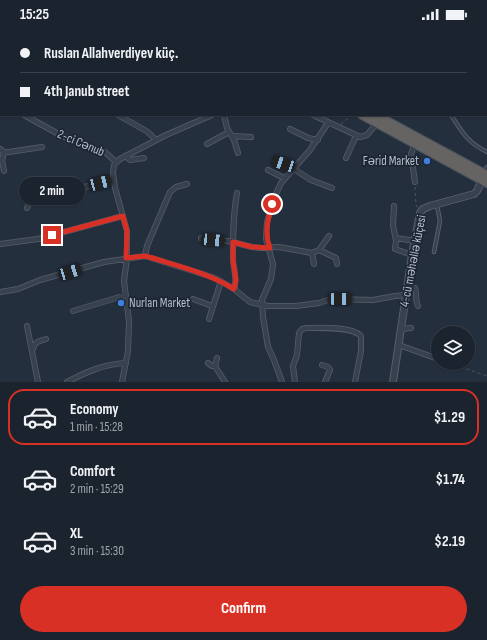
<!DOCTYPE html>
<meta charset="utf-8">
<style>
:root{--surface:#1b232e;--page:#242b36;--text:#f1f3f6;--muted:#a0a4aa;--line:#39404a;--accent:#d93025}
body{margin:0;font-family:"Sofia Sans Condensed",sans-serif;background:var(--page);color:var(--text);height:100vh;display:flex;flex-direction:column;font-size:15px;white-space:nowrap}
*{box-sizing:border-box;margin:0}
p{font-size:13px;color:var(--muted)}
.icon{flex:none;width:22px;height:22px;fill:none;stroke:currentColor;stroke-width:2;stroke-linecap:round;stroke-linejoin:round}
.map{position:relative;height:354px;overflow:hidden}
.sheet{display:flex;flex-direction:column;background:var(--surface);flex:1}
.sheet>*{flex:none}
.banner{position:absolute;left:0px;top:0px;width:487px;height:88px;box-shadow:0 1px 3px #0004,0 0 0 1px var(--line);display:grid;align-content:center;height:88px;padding:0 20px;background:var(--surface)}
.buttons{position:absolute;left:431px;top:298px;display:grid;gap:8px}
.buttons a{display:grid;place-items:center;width:44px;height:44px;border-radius:50%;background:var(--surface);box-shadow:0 1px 3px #0004,0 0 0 1px var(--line);font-size:20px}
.end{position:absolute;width:18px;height:18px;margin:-9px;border:5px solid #d93025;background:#fff;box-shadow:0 0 0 2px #fff}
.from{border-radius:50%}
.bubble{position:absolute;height:28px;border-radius:14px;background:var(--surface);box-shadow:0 1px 3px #0004,0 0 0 1px var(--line);font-size:13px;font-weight:700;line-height:28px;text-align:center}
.car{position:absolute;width:12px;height:24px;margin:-12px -6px;border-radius:5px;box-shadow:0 0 3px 1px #0007;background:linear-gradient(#222 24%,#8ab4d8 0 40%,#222 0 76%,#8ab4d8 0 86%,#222 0)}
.banner b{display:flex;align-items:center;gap:14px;height:38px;font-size:15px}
.banner b+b{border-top:1px solid var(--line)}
.banner i{width:10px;height:10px;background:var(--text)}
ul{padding:7px 0 0;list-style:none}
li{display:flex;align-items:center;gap:12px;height:56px;margin:0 8px 6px;padding:0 12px;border:2px solid transparent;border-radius:16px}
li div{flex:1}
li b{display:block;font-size:15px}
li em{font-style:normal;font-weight:700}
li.current{border-color:var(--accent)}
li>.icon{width:36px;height:36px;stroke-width:1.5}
.primary-button{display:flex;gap:8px;margin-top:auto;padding:8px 20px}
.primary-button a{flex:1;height:46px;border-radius:24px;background:var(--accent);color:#fff;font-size:16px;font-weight:700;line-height:46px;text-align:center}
.status{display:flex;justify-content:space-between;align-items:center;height:28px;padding:0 20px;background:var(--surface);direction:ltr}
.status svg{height:11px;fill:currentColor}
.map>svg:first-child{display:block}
</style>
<div class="status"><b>15:25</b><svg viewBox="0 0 49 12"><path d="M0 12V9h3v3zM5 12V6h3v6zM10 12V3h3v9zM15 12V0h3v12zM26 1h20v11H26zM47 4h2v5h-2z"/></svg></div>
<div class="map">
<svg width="487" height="354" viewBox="0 0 487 354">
<rect width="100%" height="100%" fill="#242f3e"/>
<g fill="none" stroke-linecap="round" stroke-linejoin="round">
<defs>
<path id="service" d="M418,0V1
M451,87C463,105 467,114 487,124
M484,145L487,139
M434,224L440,193L437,177"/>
<path id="minor" d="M43,0L45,1
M150,0L152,1
M16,1V0
M0,22H1
M0,30L1,28
M0,73L1,74
M24,87L64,109L105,124L116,134
M118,87L148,104L156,112
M224,87L227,100L234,112L238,125
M313,87L360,109L367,107L377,95
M290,101L308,110L318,112
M232,108L251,109
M207,116L229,104
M0,121L4,124H9L42,119
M4,124L2,132L4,143
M125,128L130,132L144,130
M346,130L356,108
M276,133L289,138L311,152L332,160
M268,142L284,150
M415,154L411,126L415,115
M394,178L393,197L396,213L395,221L412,227
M27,180L30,174L114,151
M201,210L228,213L252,219L261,220L279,219L312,225L319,222L329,208
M396,210L415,213
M0,216L38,211L123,188
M319,222L336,230L337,236
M312,225L314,236
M145,228L147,218L170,164L176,159L187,156
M407,258L415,260C417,266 415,272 418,278
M234,261C238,251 233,241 233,230C233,208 233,187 237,165
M0,264L18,261L40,252L104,234L145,228L215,250L234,261L250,274L268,278H296L319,275L331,271L373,272L395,268L406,267
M193,271L212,278
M73,283L126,267
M209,291L221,253
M27,298L38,354
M402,301L411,300
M399,317L438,331
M33,321C35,313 38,314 46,311
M208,335L212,338H215L225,354
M449,335L450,336
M322,337L328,339L330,342L325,354
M215,338L217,330
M67,354C86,344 104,336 126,335
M122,354L128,323L129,293L124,253L127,230V203L115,160L113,145L114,137L120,131L166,107L212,87
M282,354L274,332L268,319L263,289L262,272L271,251L273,236L266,211L267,194L275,168L281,155L310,122L328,95
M295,354L293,338L297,327L299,305L302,301L306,300C319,300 352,298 361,308V323L355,354"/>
<path id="tertiary" d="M393,354L412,227L420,185L423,181L430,178L474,166L477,163L482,152"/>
<path id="trunk" d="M197,0L198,1
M211,0L213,1
M362,87L487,155
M376,87L487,147"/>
</defs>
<use href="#service" stroke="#565f6c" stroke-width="4.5"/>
<use href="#minor" stroke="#565f6c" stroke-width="6"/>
<use href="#tertiary" stroke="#565f6c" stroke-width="8"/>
<use href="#trunk" stroke="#434c59" stroke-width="10"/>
<path stroke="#44595c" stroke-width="1" stroke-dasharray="3 3" stroke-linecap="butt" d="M486,12H487
M337,87C343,90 349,86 355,89
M341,96L351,88
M415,159L416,177L418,180
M455,337L487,348"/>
<use href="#service" stroke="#38414e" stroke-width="2.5"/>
<use href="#minor" stroke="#38414e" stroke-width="4.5"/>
<use href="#tertiary" stroke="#38414e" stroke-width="6"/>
<use href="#trunk" stroke="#656462" stroke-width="8"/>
<path stroke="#5a6575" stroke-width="1.5" stroke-dasharray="4 4" stroke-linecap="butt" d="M367,0V1
M475,0V1
M482,0V1
M486,16L487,18"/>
</g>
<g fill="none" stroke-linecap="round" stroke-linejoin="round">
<path stroke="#d93025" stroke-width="5" d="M52,207L123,188L127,203L126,230L145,228L149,229C178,238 208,245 234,261L236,252L233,233V214L252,219L270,220C264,205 268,191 272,176"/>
</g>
<g fill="#3f7fe0" stroke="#1d2633" stroke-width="1.5">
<circle cx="427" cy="133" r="4"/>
<circle cx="121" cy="275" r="4"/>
</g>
<g text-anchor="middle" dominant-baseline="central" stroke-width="3.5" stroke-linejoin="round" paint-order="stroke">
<g font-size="13" fill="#b4bcc9" stroke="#1d2633">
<text transform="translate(81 115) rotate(23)">2-ci Cənub</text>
<text transform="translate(413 233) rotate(-79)">4-cü məhəllə küçesi</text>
</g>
<g font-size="13" fill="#b4bcc9" stroke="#1d2633" text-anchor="end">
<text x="419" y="133">Fərid Market</text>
<text x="129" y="275" text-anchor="start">Nurlan Market</text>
</g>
</g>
</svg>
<div class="buttons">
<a><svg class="icon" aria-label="layers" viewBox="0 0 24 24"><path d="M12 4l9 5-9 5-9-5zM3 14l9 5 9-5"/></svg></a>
</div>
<i class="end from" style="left:272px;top:176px"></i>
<i class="end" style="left:52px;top:207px"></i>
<div class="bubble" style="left:19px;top:149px;width:66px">2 min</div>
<i class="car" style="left:284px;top:136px;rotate:288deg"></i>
<i class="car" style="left:100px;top:155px;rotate:75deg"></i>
<i class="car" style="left:213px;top:212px;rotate:95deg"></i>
<i class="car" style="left:70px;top:244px;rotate:73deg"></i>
<i class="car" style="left:340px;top:271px;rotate:90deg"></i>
<div class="banner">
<b><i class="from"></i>Ruslan Allahverdiyev küç.</b>
<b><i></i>4th Janub street</b>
</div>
</div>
<section class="sheet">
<ul>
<li class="current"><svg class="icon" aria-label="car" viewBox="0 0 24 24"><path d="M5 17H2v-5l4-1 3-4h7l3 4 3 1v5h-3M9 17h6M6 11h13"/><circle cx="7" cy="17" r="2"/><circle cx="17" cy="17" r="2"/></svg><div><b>Economy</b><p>1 min · 15:28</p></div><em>$1.29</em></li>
<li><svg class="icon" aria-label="car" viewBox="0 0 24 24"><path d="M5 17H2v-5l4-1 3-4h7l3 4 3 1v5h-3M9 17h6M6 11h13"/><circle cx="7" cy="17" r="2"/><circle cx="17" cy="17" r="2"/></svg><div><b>Comfort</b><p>2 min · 15:29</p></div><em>$1.74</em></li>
<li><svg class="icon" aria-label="car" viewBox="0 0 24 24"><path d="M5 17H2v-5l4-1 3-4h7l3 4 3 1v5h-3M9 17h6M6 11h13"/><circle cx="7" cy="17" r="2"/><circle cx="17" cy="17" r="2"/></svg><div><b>XL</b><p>3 min · 15:30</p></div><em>$2.19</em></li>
</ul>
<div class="primary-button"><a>Confirm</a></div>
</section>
